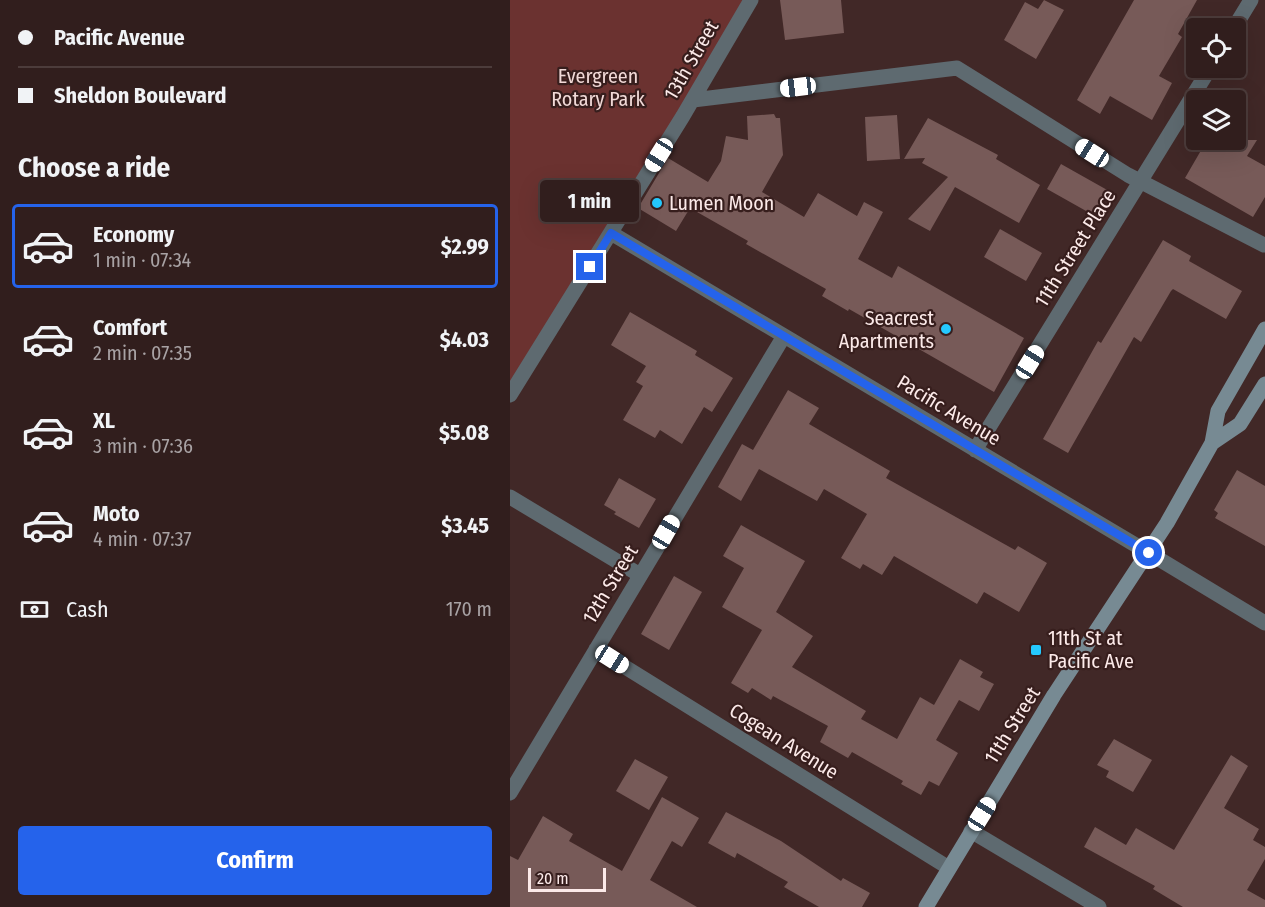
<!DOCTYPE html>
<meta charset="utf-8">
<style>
:root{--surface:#311e1d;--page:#3d2b2a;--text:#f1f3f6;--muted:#a8a2a4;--line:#4c3c3b;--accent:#2563eb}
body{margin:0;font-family:"Fira Sans Condensed",sans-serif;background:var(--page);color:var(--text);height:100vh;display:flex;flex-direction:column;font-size:22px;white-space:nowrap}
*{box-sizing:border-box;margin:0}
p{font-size:20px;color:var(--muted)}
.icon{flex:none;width:33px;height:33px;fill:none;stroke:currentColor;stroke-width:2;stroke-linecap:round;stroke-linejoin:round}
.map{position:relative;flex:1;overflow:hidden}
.details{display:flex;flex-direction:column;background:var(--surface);width:510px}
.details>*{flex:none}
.banner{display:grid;align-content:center;height:132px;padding:0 18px;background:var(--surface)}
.tools{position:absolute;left:676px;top:18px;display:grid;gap:12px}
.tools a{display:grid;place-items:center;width:60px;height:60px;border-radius:6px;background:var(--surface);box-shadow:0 6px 24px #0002,0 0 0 2px var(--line);font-size:30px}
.scale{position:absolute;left:18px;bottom:15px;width:78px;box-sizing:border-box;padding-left:6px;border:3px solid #fceae9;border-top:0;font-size:16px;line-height:21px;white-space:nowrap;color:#fceae9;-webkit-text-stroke:4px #371e1d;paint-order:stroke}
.end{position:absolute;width:27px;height:27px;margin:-14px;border:8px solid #2563eb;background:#fff;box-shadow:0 0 0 3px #fff}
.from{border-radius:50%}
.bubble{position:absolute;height:42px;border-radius:6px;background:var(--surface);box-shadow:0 6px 24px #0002,0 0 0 2px var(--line);font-size:20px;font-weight:700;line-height:42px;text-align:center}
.car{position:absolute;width:18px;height:36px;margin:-18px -9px;border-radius:8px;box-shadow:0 0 4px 2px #0007;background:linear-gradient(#fff 24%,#345 0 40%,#fff 0 76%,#345 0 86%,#fff 0)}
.banner b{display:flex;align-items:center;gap:21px;height:57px;font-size:22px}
.banner b+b{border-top:2px solid var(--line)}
.banner i{width:15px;height:15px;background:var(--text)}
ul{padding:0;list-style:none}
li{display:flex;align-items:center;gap:18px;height:84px;margin:0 12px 9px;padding:0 6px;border:3px solid transparent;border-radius:6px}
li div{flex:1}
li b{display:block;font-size:22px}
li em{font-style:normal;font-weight:700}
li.current{border-color:var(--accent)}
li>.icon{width:54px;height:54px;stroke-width:1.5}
h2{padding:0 18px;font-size:27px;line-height:72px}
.pay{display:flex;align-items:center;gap:15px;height:66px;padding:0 18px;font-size:22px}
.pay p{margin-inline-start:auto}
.action{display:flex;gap:12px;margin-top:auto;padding:12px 18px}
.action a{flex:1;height:69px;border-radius:6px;background:var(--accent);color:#fff;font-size:24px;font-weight:700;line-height:69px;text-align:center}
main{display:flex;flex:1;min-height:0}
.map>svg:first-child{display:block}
</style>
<main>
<section class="details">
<div class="banner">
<b><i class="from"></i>Pacific Avenue</b>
<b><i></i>Sheldon Boulevard</b>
</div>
<h2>Choose a ride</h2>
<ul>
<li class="current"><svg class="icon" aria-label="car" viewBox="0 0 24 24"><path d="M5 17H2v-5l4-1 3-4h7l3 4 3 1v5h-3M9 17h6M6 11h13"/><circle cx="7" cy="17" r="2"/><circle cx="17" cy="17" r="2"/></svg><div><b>Economy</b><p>1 min · 07:34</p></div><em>$2.99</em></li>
<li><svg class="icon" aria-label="car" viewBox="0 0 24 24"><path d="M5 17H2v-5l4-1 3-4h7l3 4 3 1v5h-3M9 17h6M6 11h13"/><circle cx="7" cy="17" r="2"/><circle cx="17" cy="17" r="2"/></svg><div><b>Comfort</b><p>2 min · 07:35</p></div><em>$4.03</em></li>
<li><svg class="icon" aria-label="car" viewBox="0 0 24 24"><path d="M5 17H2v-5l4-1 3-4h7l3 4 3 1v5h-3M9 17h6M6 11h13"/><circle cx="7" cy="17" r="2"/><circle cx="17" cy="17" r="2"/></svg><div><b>XL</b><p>3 min · 07:36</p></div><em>$5.08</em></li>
<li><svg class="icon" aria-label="car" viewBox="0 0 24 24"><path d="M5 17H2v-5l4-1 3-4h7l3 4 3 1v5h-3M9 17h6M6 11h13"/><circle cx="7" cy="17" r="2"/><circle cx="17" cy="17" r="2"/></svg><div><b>Moto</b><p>4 min · 07:37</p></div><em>$3.45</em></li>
</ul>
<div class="pay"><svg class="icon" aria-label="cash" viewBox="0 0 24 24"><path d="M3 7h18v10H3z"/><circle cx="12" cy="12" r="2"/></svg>Cash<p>170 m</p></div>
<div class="action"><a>Confirm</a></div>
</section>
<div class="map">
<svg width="755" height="907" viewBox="0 0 755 907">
<rect width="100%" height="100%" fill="#412827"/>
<path fill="#6b3230" d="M0,0H241L0,395Z"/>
<path fill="#775a58" d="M270,0H331L334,33L275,40Z
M534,0L554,10L526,59L494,40L515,2L528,9Z
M624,0H687L668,34L672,37L649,76L662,83L642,120L600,96L590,114L567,100Z
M264,114L266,118H270L273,155L252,192L294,217L308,193L347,216L354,202L373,212L348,259L382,278L388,266L514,338L484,392L339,309L338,311L312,296L316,289L236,244L238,241L180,208L166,231L128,208L158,158L198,182L211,161L216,136L238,140L237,116Z
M387,115L390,159L357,161L355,117Z
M418,118L488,155L486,159L530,185L509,223L445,187L420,231L398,219L438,177L412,163L415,158L394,159Z
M697,140H747L737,156L755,166V197L743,217L675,178Z
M551,164L599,191L585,216L537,189Z
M490,229L532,253L516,281L474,257Z
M653,240L681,256L679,261L732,291L716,319L663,289L661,291L631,342L624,337L558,453L533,439L588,341L591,343Z
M120,312L187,351L185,355L223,378L202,412L194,407L172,444L150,430L145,438L113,420L133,386L126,382L136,366L101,345Z
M278,390L309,408L299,424L380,471L376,478L505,550L508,546L537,563L509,612L474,592L467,604L384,556L372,575L353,564L350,569L331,558L357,514L314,489L307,501L249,469L231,501L208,487L232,444L243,450Z
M727,470L755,486V546L705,518L708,513L704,510Z
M109,478L146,499L129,528L104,514L106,512L94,505Z
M231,525L295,561L266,612L303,636L282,667L356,711L351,719L387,739L410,697L424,705L450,659L473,672L470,677L484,684L469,711L449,700L426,740L448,753L429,786L419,781L411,795L391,784L393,781L342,752L338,758L310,742L318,726L263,696L261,700L242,688L238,693L221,683L252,630L212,607L234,568L213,556Z
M164,576L192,592L159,650L131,634Z
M604,739L642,760L623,792L596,777L599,771L587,765Z
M721,755L738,766L714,808L749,829L743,840L755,847V859L737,890L755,900V907H673L643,889L645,886L574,847L585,827L616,845L626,828L664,850Z
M125,759L158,777L139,810L106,791Z
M152,797L189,818L172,847L162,841L140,880L187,907H0V856L8,860L33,816L63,834L59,841L112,871Z
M216,812L271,841L331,881L333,878L360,893L352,907H309L274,887L278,882L227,853L225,858L198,843Z"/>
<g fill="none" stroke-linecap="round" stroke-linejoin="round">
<path stroke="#5e6a70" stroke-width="15" d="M724,28L741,0
M183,100L447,68L618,175L754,245
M101,233L639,553
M0,395L173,116L241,0
M465,450L700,68
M0,497L130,575
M86,649L439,868
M0,793L274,336
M461,831L589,907"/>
<path stroke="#5e6a70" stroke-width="15" d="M639,553L755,623"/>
<path stroke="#778a93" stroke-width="15" d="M702,443L730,424L755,384
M416,907L544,695L657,523L702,443L708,411L755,329"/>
</g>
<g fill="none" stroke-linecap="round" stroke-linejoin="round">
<path stroke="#2563eb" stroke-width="8" d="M80,267L101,233L639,553"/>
</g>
<g fill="#25c9fe" stroke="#371e1d" stroke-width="2">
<circle cx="147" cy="203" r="6"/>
<circle cx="436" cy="329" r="6"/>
<rect x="520" y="644" width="12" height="12" rx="3"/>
</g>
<g text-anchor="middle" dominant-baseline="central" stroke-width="4.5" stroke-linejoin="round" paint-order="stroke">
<g font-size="20" fill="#fceae9" stroke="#371e1d">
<text transform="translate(181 60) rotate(-60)">13th Street</text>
<text transform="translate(565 248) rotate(-58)">11th Street Place</text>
<text transform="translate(439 410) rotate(31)">Pacific Avenue</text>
<text transform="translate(100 584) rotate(-59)">12th Street</text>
<text transform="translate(502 725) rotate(-58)">11th Street</text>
<text transform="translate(274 741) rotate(32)">Cogean Avenue</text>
</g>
<g font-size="20" fill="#f1d9d7" stroke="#371e1d">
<text x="88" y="76">Evergreen<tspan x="88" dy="23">Rotary Park</tspan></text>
</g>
<g font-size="20" fill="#fceae9" stroke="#371e1d" text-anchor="start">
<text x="159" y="203">Lumen Moon</text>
<text x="424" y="318" text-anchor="end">Seacrest<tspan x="424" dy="23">Apartments</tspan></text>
<text x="538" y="638">11th St at<tspan x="538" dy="23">Pacific Ave</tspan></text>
</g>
</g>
</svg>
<div class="tools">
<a><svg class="icon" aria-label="locate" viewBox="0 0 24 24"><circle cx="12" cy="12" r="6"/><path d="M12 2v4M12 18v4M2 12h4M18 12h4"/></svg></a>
<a><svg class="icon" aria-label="layers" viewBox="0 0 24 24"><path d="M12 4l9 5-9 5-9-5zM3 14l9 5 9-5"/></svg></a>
</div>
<div class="scale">20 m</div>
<i class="end from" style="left:639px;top:553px"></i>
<i class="end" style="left:80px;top:267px"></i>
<div class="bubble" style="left:30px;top:180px;width:99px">1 min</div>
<i class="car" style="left:288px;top:87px;rotate:263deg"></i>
<i class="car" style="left:582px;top:153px;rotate:302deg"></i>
<i class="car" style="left:149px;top:155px;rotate:212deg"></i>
<i class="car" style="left:520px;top:362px;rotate:32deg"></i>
<i class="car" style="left:156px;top:532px;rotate:30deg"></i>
<i class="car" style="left:102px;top:659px;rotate:122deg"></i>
<i class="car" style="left:472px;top:814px;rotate:32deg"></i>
</div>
</main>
